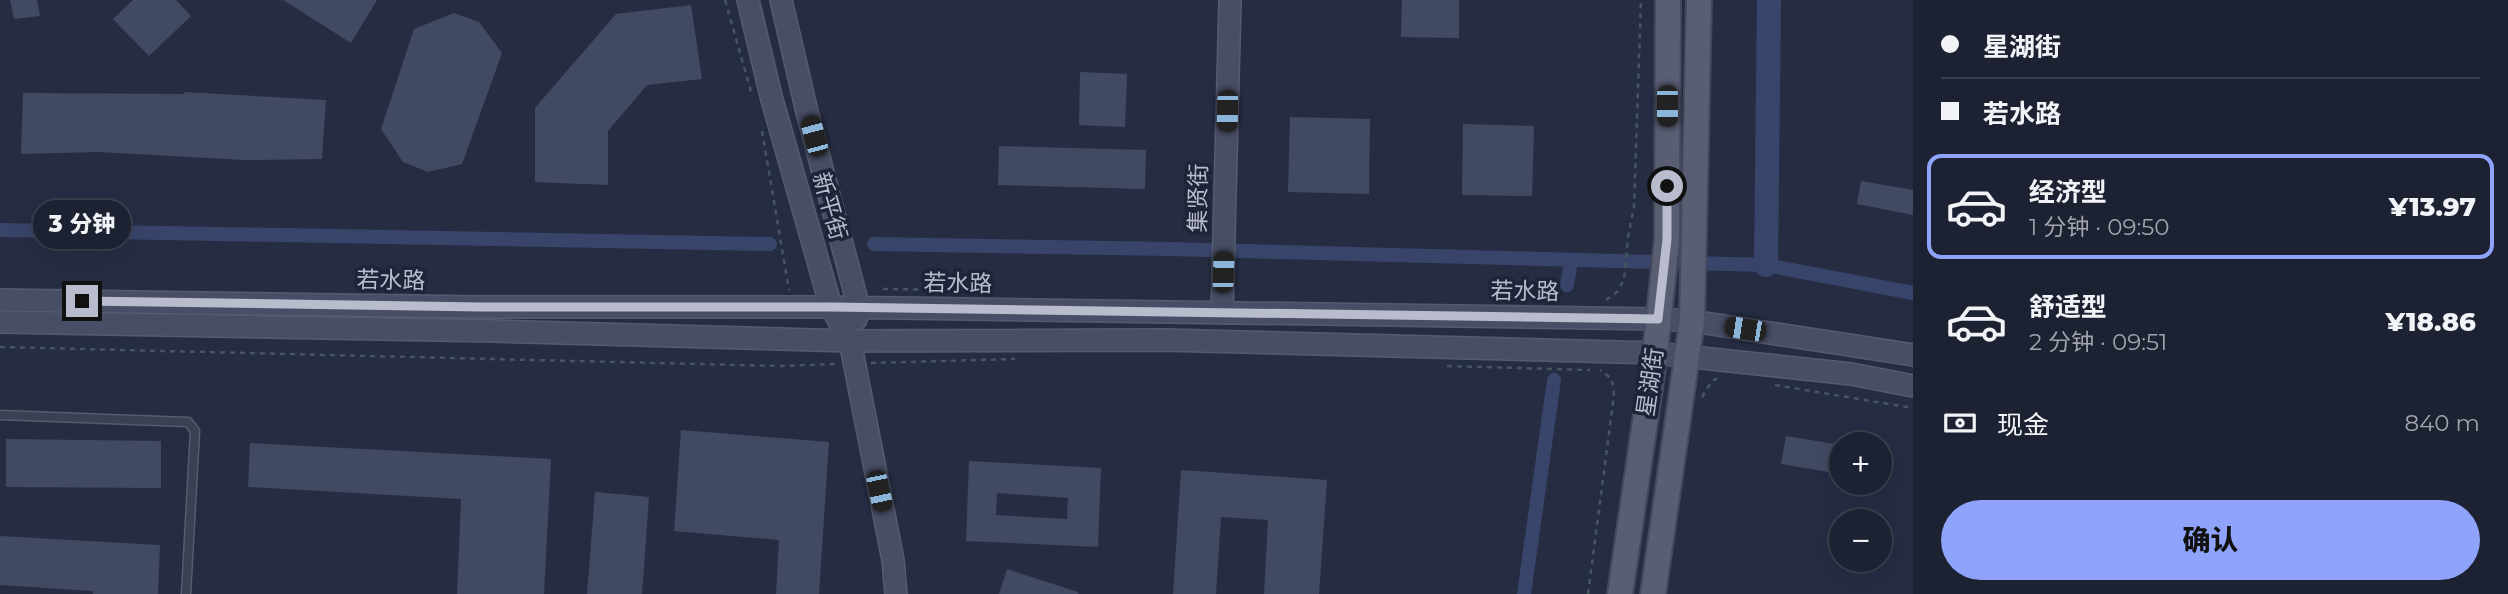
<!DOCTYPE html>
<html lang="zh">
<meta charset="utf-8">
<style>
:root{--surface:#1c2232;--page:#292f3e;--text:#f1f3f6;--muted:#a0a4ac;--line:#3a3f4d;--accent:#8fa3fb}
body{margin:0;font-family:Montserrat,"Noto Sans SC",sans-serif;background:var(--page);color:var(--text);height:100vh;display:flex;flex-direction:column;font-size:26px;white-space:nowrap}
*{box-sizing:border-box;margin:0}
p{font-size:23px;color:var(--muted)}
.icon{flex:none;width:38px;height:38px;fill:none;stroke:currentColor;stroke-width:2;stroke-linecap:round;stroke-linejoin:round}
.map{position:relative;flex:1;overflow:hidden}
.details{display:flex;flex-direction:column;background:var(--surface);width:595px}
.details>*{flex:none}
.banner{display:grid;align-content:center;height:154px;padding:0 28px;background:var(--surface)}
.buttons{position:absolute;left:1829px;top:432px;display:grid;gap:14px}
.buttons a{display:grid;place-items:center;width:63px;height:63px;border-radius:50%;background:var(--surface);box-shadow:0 7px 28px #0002,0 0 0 2px var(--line);font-size:35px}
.end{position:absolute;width:32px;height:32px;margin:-16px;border:9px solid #b8bccd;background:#111;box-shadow:0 0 0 4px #111}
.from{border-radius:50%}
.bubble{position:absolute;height:49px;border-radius:24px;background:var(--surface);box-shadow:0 7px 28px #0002,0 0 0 2px var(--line);font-size:23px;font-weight:800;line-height:49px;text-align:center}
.car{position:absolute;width:21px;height:42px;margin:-21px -10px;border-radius:9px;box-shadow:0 0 5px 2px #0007;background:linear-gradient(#222 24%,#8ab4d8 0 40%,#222 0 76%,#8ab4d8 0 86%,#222 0)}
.banner b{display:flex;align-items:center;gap:24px;height:66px;font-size:26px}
.banner b+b{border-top:2px solid var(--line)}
.banner i{width:18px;height:18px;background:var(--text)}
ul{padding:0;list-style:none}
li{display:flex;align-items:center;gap:21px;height:105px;margin:0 14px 10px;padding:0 14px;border:4px solid transparent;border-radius:14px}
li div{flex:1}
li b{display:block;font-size:26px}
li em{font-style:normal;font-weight:800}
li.current{border-color:var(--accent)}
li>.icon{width:63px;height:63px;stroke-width:1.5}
.pay{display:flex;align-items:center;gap:18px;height:77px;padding:0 28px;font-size:26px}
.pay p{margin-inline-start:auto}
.button{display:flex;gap:14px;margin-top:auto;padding:14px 28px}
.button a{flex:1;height:80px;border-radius:42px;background:var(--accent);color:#111;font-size:28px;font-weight:800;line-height:80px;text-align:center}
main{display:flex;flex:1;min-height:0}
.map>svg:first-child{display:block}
</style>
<main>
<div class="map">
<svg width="1913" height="594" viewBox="0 0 1913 594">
<rect width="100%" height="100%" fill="#262d43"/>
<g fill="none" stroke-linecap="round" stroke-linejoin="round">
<path stroke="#39446a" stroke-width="14" d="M0,230L770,244
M874,244L1170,249L1766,265L1913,293
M1567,285L1571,261
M1524,594L1554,380"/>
<path stroke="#39446a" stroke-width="24" d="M1766,265L1769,0"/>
</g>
<path fill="#424a63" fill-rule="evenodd" d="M10,0H37L40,16L14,19Z
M133,0H176L191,16L149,56L113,19Z
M283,0H377L351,43Z
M1402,0H1459V38L1401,37Z
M691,5L702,79L647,85L608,131V185L535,182V108L616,14Z
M454,13L479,22L502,53L462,164L428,172L403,162L381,129L414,29Z
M1080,72L1127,74L1125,127L1079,125Z
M184,92L326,100L322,159L245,160L98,152L21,154L23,93L184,94Z
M1290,117L1370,119L1369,194L1288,192Z
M1463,124L1534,126L1532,196L1462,195Z
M999,146L1146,150L1145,189L998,185Z
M1861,181L1913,190V215L1857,204Z
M681,430L829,442L819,594H776L779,540L674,531Z
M1786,436L1841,445V474L1781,464Z
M6,439L161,441V488L6,487Z
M250,443L551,459L544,594H457L461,499L248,487Z
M969,461L1101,468L1098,547L966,541ZM997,493L1068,498L1067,519L996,515Z
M1181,470L1327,480L1319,594H1264L1268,520L1221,517L1216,594H1173Z
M595,492L649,497L642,594H587Z
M0,536L160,545L158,594H93V591L0,585Z
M1007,569L1078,592V594H999Z"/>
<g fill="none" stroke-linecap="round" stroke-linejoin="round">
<defs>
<path id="lane" d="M0,415L188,422L195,431L186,594"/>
<path id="secondary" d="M748,0L771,96L831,307L850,341L893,560L896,594
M781,0L807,112L859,308L856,319
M0,300L481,307H831L1658,319L1692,321L1913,355
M1222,313L1230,0
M0,322L494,331L850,341L1164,340L1655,353L1851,374L1913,386"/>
<path id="primary" d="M1620,594L1655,353L1667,239L1668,0
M1653,594L1692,321L1699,0"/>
</defs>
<use href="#lane" stroke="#565b6d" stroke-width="11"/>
<use href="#secondary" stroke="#565b6d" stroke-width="24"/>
<use href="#primary" stroke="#44495c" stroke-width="28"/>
<path stroke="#44575e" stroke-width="2.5" stroke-dasharray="5 5" stroke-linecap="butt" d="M725,0L752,95
M762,131L789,290
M883,289L961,290
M1606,300L1617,292L1624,280L1628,237L1634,207L1641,0
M0,347L780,366L836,364
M871,363L1015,359
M1447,366L1590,370
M1775,385L1913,408
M1702,397L1712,381L1720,377
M1588,594L1614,395L1612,379L1600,370"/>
<use href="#lane" stroke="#3b4053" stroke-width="8"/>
<use href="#secondary" stroke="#484e66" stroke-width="21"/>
<use href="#primary" stroke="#595e73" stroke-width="24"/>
</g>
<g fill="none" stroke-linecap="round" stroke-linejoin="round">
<path stroke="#b8bccd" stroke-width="9" d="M82,301L481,307H831L1658,319L1667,239V186"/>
</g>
<g text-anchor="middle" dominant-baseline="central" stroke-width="7" stroke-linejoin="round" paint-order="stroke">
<g font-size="23" fill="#b8bccd" stroke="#1f2438">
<text transform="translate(1198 198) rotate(-89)">集贤街</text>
<text transform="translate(830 206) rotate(74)">新平街</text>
<text transform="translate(391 280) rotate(1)">若水路</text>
<text transform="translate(958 283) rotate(1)">若水路</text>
<text transform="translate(1525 291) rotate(1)">若水路</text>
<text transform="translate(1650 382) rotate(-82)">星湖街</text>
</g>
</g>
</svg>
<div class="buttons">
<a>+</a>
<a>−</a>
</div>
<i class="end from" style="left:1667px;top:186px"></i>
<i class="end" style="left:82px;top:301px"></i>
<div class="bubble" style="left:33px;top:200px;width:98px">3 分钟</div>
<i class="car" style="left:1667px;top:106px;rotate:180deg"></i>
<i class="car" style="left:1227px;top:111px;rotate:181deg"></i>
<i class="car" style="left:814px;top:136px;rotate:345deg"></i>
<i class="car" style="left:1223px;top:272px;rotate:2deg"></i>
<i class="car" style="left:1745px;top:329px;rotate:279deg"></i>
<i class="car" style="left:879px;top:491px;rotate:168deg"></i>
</div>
<section class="details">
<div class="banner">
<b><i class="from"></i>星湖街</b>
<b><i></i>若水路</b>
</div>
<ul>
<li class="current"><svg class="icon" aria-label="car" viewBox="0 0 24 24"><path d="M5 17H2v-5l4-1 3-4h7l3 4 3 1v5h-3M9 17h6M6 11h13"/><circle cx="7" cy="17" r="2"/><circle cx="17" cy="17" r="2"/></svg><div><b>经济型</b><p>1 分钟 · 09:50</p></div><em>¥13.97</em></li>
<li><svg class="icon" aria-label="car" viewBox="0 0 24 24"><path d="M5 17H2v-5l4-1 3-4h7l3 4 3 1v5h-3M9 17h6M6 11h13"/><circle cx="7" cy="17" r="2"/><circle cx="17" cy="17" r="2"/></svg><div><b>舒适型</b><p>2 分钟 · 09:51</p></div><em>¥18.86</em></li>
</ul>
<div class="pay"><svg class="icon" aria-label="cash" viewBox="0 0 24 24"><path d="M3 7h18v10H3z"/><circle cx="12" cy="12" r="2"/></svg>现金<p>840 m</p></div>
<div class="button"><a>确认</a></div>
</section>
</main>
